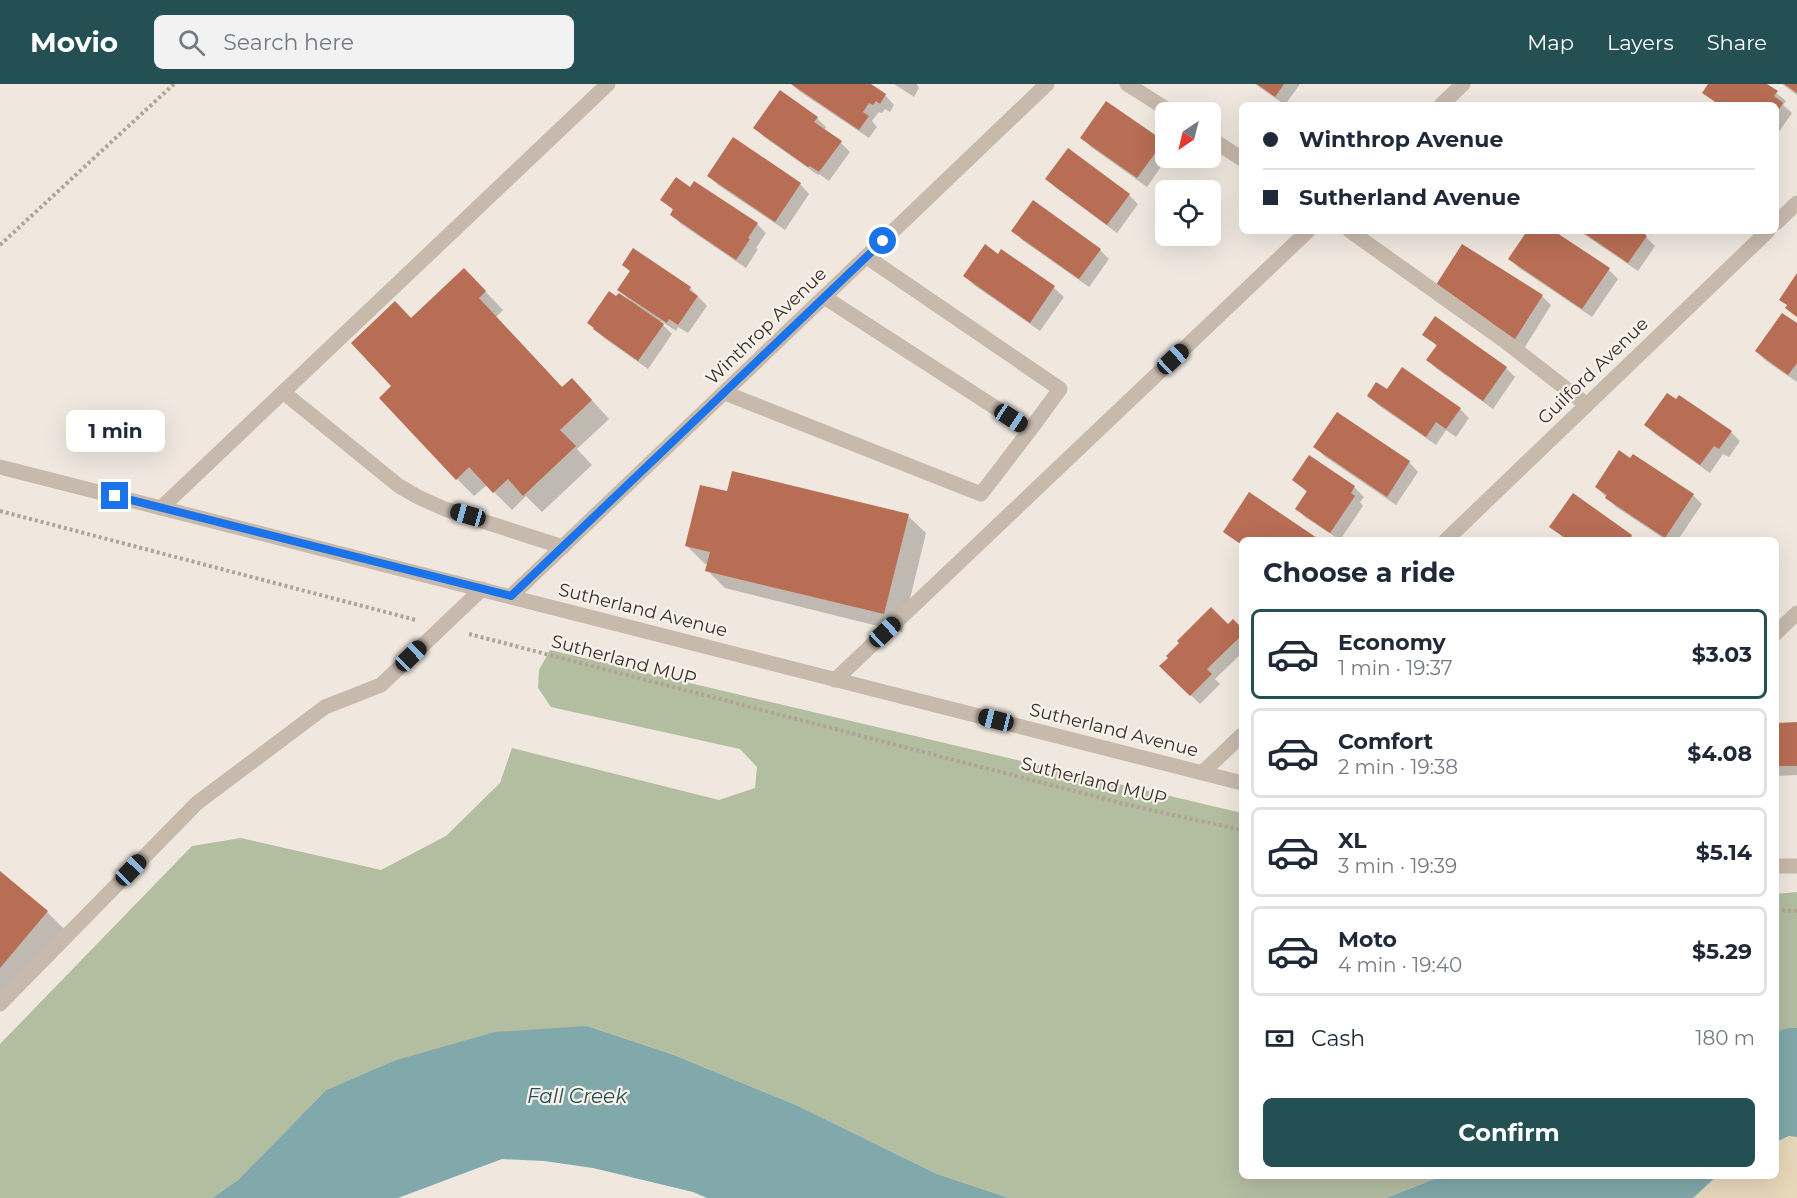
<!DOCTYPE html>
<meta charset="utf-8">
<style>
:root{--surface:#fff;--page:#f2f2f3;--text:#1f2937;--muted:#747a83;--line:#e0e1e3;--accent:#244f53}
body{margin:0;font-family:Montserrat,sans-serif;background:var(--page);color:var(--text);height:100vh;display:flex;flex-direction:column;font-size:22px;white-space:nowrap}
*{box-sizing:border-box;margin:0}
p{font-size:20px;color:var(--muted)}
.icon{flex:none;width:33px;height:33px;fill:none;stroke:currentColor;stroke-width:2;stroke-linecap:round;stroke-linejoin:round}
.map{position:relative;flex:1;overflow:hidden}
.panel{position:absolute;left:1239px;top:453px;width:540px;height:642px;display:flex;flex-direction:column;background:var(--surface);border-radius:9px;box-shadow:0 6px 24px #0002}
.panel>*{flex:none}
.hud{position:absolute;left:1239px;top:18px;width:540px;height:132px;border-radius:9px;box-shadow:0 6px 24px #0002;display:grid;align-content:center;height:132px;padding:0 24px;background:var(--surface)}
.needle{width:39px;rotate:215deg}
.tools{position:absolute;left:1155px;top:18px;display:grid;gap:12px}
.tools a{display:grid;place-items:center;width:66px;height:66px;border-radius:9px;background:var(--surface);box-shadow:0 6px 24px #0002;font-size:30px}
.end{position:absolute;width:27px;height:27px;margin:-14px;border:8px solid #1a73e8;background:#fff;box-shadow:0 0 0 3px #fff}
.from{border-radius:50%}
.bubble{position:absolute;height:42px;border-radius:9px;background:var(--surface);box-shadow:0 6px 24px #0002;font-size:20px;font-weight:700;line-height:42px;text-align:center}
.car{position:absolute;width:18px;height:36px;margin:-18px -9px;border-radius:8px;box-shadow:0 0 4px 2px #0007;background:linear-gradient(#222 24%,#8ab4d8 0 40%,#222 0 76%,#8ab4d8 0 86%,#222 0)}
.hud b{display:flex;align-items:center;gap:21px;height:57px;font-size:22px}
.hud b+b{border-top:2px solid var(--line)}
.hud i{width:15px;height:15px;background:var(--text)}
ul{padding:0;list-style:none}
li{display:flex;align-items:center;gap:18px;height:90px;margin:0 12px 9px;padding:0 12px;border:3px solid var(--line);border-radius:9px}
li div{flex:1}
li b{display:block;font-size:22px}
li em{font-style:normal;font-weight:700}
li.selected{border-color:var(--accent)}
li>.icon{width:54px;height:54px;stroke-width:1.5}
h2{padding:0 24px;font-size:27px;line-height:72px}
.pay{display:flex;align-items:center;gap:15px;height:66px;padding:0 24px;font-size:22px}
.pay p{margin-inline-start:auto}
.action{display:flex;gap:12px;margin-top:auto;padding:12px 24px}
.action a{flex:1;height:69px;border-radius:9px;background:var(--accent);color:#fff;font-size:24px;font-weight:700;line-height:69px;text-align:center}
header{display:flex;align-items:center;gap:36px;box-sizing:border-box;height:84px;padding:0 30px;background:var(--accent);color:#fff}
header strong{font-size:28px}
nav{display:flex;gap:33px;margin-inline-start:auto;font-size:21px}
.search{width:420px;height:54px;background:var(--page);display:flex;align-items:center;gap:15px;box-sizing:border-box;padding:0 21px;border-radius:9px;color:var(--muted);font-size:22px}
.map>svg:first-child{display:block}
</style>
<header>
<strong>Movio</strong>
<div class="search"><svg class="icon" aria-label="search" viewBox="0 0 24 24"><circle cx="10" cy="10" r="6"/><path d="M15 15l6 6"/></svg>Search here</div>
<nav><a>Map</a><a>Layers</a><a>Share</a></nav>
</header>
<div class="map">
<svg width="1797" height="1114" viewBox="0 0 1797 1114">
<rect width="100%" height="100%" fill="#f0e8df"/>
<path fill="#b3bda0" d="M550,566L1242,729V1092H1442L1386,1114H1009L937,1090L796,1021L674,971L587,942L393,977L326,1006L238,1096L212,1114H0V960L192,762L241,754L381,786L446,752L500,699L512,664L719,716L755,704L757,683L740,665L551,623L538,604L539,586Z
M1797,808V944L1776,948V810Z"/>
<path fill="#e7d8ba" d="M1789,1052L1797,1053V1114H1693L1717,1092H1776V1058Z"/>
<path fill="#81a8aa" d="M587,942L674,971L796,1021L937,1090L1009,1114H707L693,1108L593,1084L544,1077L502,1075L398,1114H212L238,1096L326,1006L393,977L495,948Z
M1788,944H1797V1053L1789,1052L1776,1058V948Z
M1442,1092H1717L1693,1114H1386Z"/>
<path fill="#0003" d="M792,0H868L885,11L894,21L890,28L885,25L882,29L879,28L872,37L877,43L869,54L799,7Z
M894,0H917L919,4L914,13Z
M1255,0H1300L1285,21Z
M1710,0H1765L1786,17L1783,21L1792,29L1776,52V21H1718L1704,8Z
M1782,0H1797V11Z
M817,34L826,43L824,46L841,59L850,68L829,97L819,90L818,91L764,53L755,44Z
M1082,54L1163,58L1166,61V74H1167L1147,103L1091,63Z
M709,92L800,100L809,110L785,146L718,101Z
M1047,95L1129,111L1138,120L1117,149L1056,104Z
M662,116L757,140L766,149L756,164L758,165L746,184L681,140L672,131L674,127Z
M1013,146L1100,166L1109,175L1089,203L1022,156Z
M1529,147H1552L1609,186L1618,195L1592,233L1519,184L1510,175Z
M1579,147H1648L1645,152L1655,162L1638,187Z
M1002,167L1054,204L1064,213L1040,247L974,201L965,192L998,172Z
M482,204L503,226L496,233L562,305L590,314L609,335L577,365L592,381L542,428L526,412L512,426L487,401L474,412L457,395L393,302L411,235Z
M690,204L707,222L688,249L678,243L676,247L661,237L660,238L672,250L648,285L604,254L589,239L617,214L630,217L619,206Z
M1542,212L1551,221L1525,263L1445,213Z
M1797,241V298L1766,277L1756,267Z
M1424,250L1506,284L1515,293L1493,325L1437,285L1428,276L1438,263Z
M1387,307L1460,325L1469,334L1456,353L1446,346L1436,361L1378,321L1369,312Z
M1337,330L1409,378L1418,388L1396,421L1324,372L1315,362Z
M1646,341L1731,348L1740,357L1729,373L1723,370L1710,389L1655,350Z
M1310,373L1354,403L1364,413L1360,418L1363,422L1340,456L1306,434L1297,425L1308,409L1294,396Z
M1596,403L1693,411L1702,420L1678,456H1666L1616,423Z
M728,409L908,432L926,449L902,548L725,504L707,486L708,480H705L687,462Z
M1551,442L1631,452L1635,456H1566Z
M1228,542L1242,546V569L1215,595L1220,600L1200,620L1161,582Z
M1797,639V691L1776,692V640Z
M0,789L47,828L65,846L0,923Z"/>
<path fill="#b86e55" d="M791,0H871L886,10L880,20L876,17L873,21L869,19L863,28L869,32L859,46Z
M1257,0H1284L1275,13Z
M1708,0H1767L1778,7L1774,12L1783,19L1776,30V21H1720L1702,9Z
M1784,0H1797V9Z
M780,6L818,33L814,38L842,57L819,88L810,82L808,83L753,44Z
M1106,17L1164,57L1137,94L1080,54Z
M733,53L801,99L775,138L707,92Z
M1068,64L1130,110L1107,141L1045,95Z
M676,93L690,103L694,97L758,139L748,154L750,155L736,176L670,131L673,125L660,116Z
M1033,116L1101,165L1079,195L1011,147Z
M1527,147H1554L1610,184L1582,225L1508,175Z
M1581,147H1640L1647,152L1628,179Z
M985,160L998,170L1001,165L1055,202L1030,239L963,192Z
M1462,160L1543,211L1515,255L1434,204Z
M633,164L691,203L689,206L698,212L678,241L669,235L667,239L617,206L630,187L622,181Z
M464,184L486,207L479,214L562,303L572,294L592,316L560,346L576,362L523,412L508,395L493,409L469,383L456,396L379,314L391,302L351,259L395,217L411,234Z
M1797,189V233L1785,224L1787,221L1779,216Z
M609,207L616,212L619,209L664,240L638,277L593,245L594,244L587,239Z
M1782,229L1797,239V279L1788,291L1755,267Z
M1435,232L1507,283L1483,317L1426,276L1437,261L1422,251Z
M1402,283L1461,324L1446,345L1436,338L1426,353L1367,312L1376,298L1387,305Z
M1667,309L1676,315L1679,311L1732,347L1719,365L1714,362L1700,381L1644,341Z
M1337,328L1410,377L1387,413L1313,363Z
M1619,366L1630,374L1633,370L1694,410L1665,454L1605,414L1607,411L1595,403Z
M1309,371L1355,402L1351,409L1355,412L1330,449L1295,425L1307,407L1292,396Z
M732,387L909,430L884,530L705,487L710,468L685,462L700,401L727,407Z
M1249,408L1320,456H1242V461L1223,448Z
M1573,409L1632,451L1629,456H1568L1549,443Z
M1211,523L1228,540L1233,535L1242,544V551L1207,585L1212,590L1190,612L1159,582L1168,574L1166,572L1179,559L1177,557Z
M1797,638V682H1776V639Z
M0,787L48,827L0,884Z"/>
<g fill="none" stroke-linecap="round" stroke-linejoin="round">
<path stroke="#b2a396" stroke-width="4" stroke-dasharray="3 3" stroke-linecap="butt" d="M0,161L174,0
M0,427L416,536
M469,550L1128,721L1242,746
M1776,826L1797,827"/>
<path stroke="#c7b9ac" stroke-width="15" d="M1127,0L1171,28
M1441,21L1463,0
M1210,54L1242,75
M1350,147L1506,258L1587,321
M867,173L1060,305L1030,346
M283,308L399,402L418,413L445,425L563,463
M725,309L981,410L1030,346L824,213
M161,424L608,0
M1776,549L1797,529
M835,596L1308,147
M0,920L197,719L325,623L381,601L482,505"/>
<path stroke="#c7b9ac" stroke-width="15" d="M1776,139L1797,119
M0,383L1242,699
M1446,456L1768,147
M511,512L1047,0
M1203,688L1242,651
M1776,782H1797"/>
</g>
<g fill="none" stroke-linecap="round" stroke-linejoin="round">
<path stroke="#1a73e8" stroke-width="8" d="M115,412L511,512L883,157"/>
</g>
<g text-anchor="middle" dominant-baseline="central" stroke-width="4.5" stroke-linejoin="round" paint-order="stroke">
<g font-size="18" fill="#362e2a" stroke="#f8f2eb">
<text transform="translate(766 242) rotate(-44)">Winthrop Avenue</text>
<text transform="translate(1593 287) rotate(-44)">Guilford Avenue</text>
<text transform="translate(643 526) rotate(14)">Sutherland Avenue</text>
<text transform="translate(624 576) rotate(15)">Sutherland MUP</text>
<text transform="translate(1114 646) rotate(14)">Sutherland Avenue</text>
<text transform="translate(1094 697) rotate(14)">Sutherland MUP</text>
</g>
<g font-size="20" font-style="italic" fill="#244f53" stroke="#f8f2eb">
<text x="577" y="1012">Fall Creek</text>
</g>
</g>
</svg>
<div class="tools">
<a><svg class="needle" viewBox="-14 -14 28 28"><path d="M0-13l5 13h-10z" fill="#e53935"/><path d="M0 13l5-13h-10z" fill="#747a83"/></svg></a>
<a><svg class="icon" aria-label="locate" viewBox="0 0 24 24"><circle cx="12" cy="12" r="6"/><path d="M12 2v4M12 18v4M2 12h4M18 12h4"/></svg></a>
</div>
<i class="end from" style="left:883px;top:157px"></i>
<i class="end" style="left:115px;top:412px"></i>
<div class="bubble" style="left:66px;top:326px;width:99px">1 min</div>
<i class="car" style="left:1173px;top:275px;rotate:47deg"></i>
<i class="car" style="left:1011px;top:334px;rotate:123deg"></i>
<i class="car" style="left:468px;top:431px;rotate:286deg"></i>
<i class="car" style="left:885px;top:548px;rotate:47deg"></i>
<i class="car" style="left:411px;top:572px;rotate:46deg"></i>
<i class="car" style="left:996px;top:636px;rotate:284deg"></i>
<i class="car" style="left:131px;top:786px;rotate:44deg"></i>
<div class="hud">
<b><i class="from"></i>Winthrop Avenue</b>
<b><i></i>Sutherland Avenue</b>
</div>
<section class="panel">
<h2>Choose a ride</h2>
<ul>
<li class="selected"><svg class="icon" aria-label="car" viewBox="0 0 24 24"><path d="M5 17H2v-5l4-1 3-4h7l3 4 3 1v5h-3M9 17h6M6 11h13"/><circle cx="7" cy="17" r="2"/><circle cx="17" cy="17" r="2"/></svg><div><b>Economy</b><p>1 min · 19:37</p></div><em>$3.03</em></li>
<li><svg class="icon" aria-label="car" viewBox="0 0 24 24"><path d="M5 17H2v-5l4-1 3-4h7l3 4 3 1v5h-3M9 17h6M6 11h13"/><circle cx="7" cy="17" r="2"/><circle cx="17" cy="17" r="2"/></svg><div><b>Comfort</b><p>2 min · 19:38</p></div><em>$4.08</em></li>
<li><svg class="icon" aria-label="car" viewBox="0 0 24 24"><path d="M5 17H2v-5l4-1 3-4h7l3 4 3 1v5h-3M9 17h6M6 11h13"/><circle cx="7" cy="17" r="2"/><circle cx="17" cy="17" r="2"/></svg><div><b>XL</b><p>3 min · 19:39</p></div><em>$5.14</em></li>
<li><svg class="icon" aria-label="car" viewBox="0 0 24 24"><path d="M5 17H2v-5l4-1 3-4h7l3 4 3 1v5h-3M9 17h6M6 11h13"/><circle cx="7" cy="17" r="2"/><circle cx="17" cy="17" r="2"/></svg><div><b>Moto</b><p>4 min · 19:40</p></div><em>$5.29</em></li>
</ul>
<div class="pay"><svg class="icon" aria-label="cash" viewBox="0 0 24 24"><path d="M3 7h18v10H3z"/><circle cx="12" cy="12" r="2"/></svg>Cash<p>180 m</p></div>
<div class="action"><a>Confirm</a></div>
</section>
</div>
